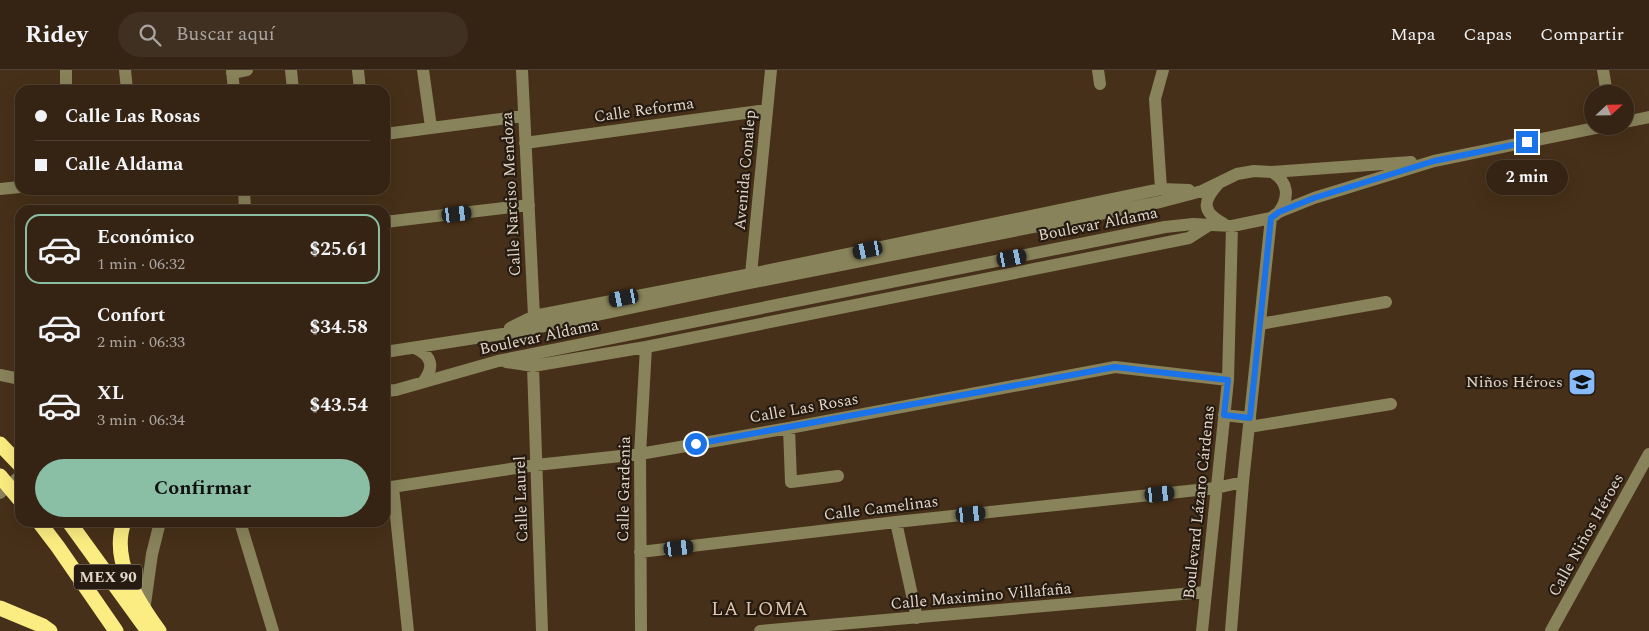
<!DOCTYPE html>
<html lang="es">
<meta charset="utf-8">
<style>
:root{--surface:#352413;--page:#403021;--text:#f1f3f6;--muted:#aaa4a0;--line:#4f4133;--accent:#8abfa5}
body{margin:0;font-family:Spectral,serif;background:var(--page);color:var(--text);height:100vh;display:flex;flex-direction:column;font-size:19px;white-space:nowrap}
*{box-sizing:border-box;margin:0}
p{font-size:16px;color:var(--muted)}
.icon{flex:none;width:28px;height:28px;fill:none;stroke:currentColor;stroke-width:2;stroke-linecap:round;stroke-linejoin:round}
.map{position:relative;flex:1;overflow:hidden}
.panel{position:absolute;left:15px;top:135px;width:375px;height:322px;display:flex;flex-direction:column;background:var(--surface);border-radius:15px;box-shadow:0 5px 20px #0002,0 0 0 1px var(--line)}
.panel>*{flex:none}
.top-card{position:absolute;left:15px;top:15px;width:375px;height:110px;border-radius:15px;box-shadow:0 5px 20px #0002,0 0 0 1px var(--line);display:grid;align-content:center;height:110px;padding:0 20px;background:var(--surface)}
.needle{width:32px;rotate:68deg}
.controls{position:absolute;left:1584px;top:15px;display:grid;gap:10px}
.controls a{display:grid;place-items:center;width:50px;height:50px;border-radius:50%;background:var(--surface);box-shadow:0 5px 20px #0002,0 0 0 1px var(--line);font-size:25px}
.end{position:absolute;width:22px;height:22px;margin:-11px;border:6px solid #1a73e8;background:#fff;box-shadow:0 0 0 2px #fff}
.from{border-radius:50%}
.bubble{position:absolute;height:35px;border-radius:18px;background:var(--surface);box-shadow:0 5px 20px #0002,0 0 0 1px var(--line);font-size:16px;font-weight:700;line-height:35px;text-align:center}
.car{position:absolute;width:15px;height:30px;margin:-15px -8px;border-radius:6px;box-shadow:0 0 4px 1px #0007;background:linear-gradient(#222 24%,#8ab4d8 0 40%,#222 0 76%,#8ab4d8 0 86%,#222 0)}
.top-card b{display:flex;align-items:center;gap:18px;height:48px;font-size:19px}
.top-card b+b{border-top:1px solid var(--line)}
.top-card i{width:12px;height:12px;background:var(--text)}
ul{padding:9px 0 0;list-style:none}
li{display:flex;align-items:center;gap:15px;height:70px;margin:0 10px 8px;padding:0 10px;border:2px solid transparent;border-radius:15px}
li div{flex:1}
li b{display:block;font-size:19px}
li em{font-style:normal;font-weight:700}
li.selected{border-color:var(--accent)}
li>.icon{width:45px;height:45px;stroke-width:1.5}
.button{display:flex;gap:10px;margin-top:auto;padding:10px 20px}
.button a{flex:1;height:58px;border-radius:30px;background:var(--accent);color:#111;font-size:20px;font-weight:700;line-height:58px;text-align:center}
header{display:flex;align-items:center;gap:30px;box-sizing:border-box;height:70px;padding:0 25px;background:var(--surface);border-bottom:1px solid var(--line)}
header strong{font-size:24px}
nav{display:flex;gap:28px;margin-inline-start:auto;font-size:18px}
.search{width:350px;height:45px;background:var(--page);display:flex;align-items:center;gap:12px;box-sizing:border-box;padding:0 18px;border-radius:28px;color:var(--muted);font-size:19px}
.map>svg:first-child{display:block}
</style>
<header>
<strong>Ridey</strong>
<div class="search"><svg class="icon" aria-label="search" viewBox="0 0 24 24"><circle cx="10" cy="10" r="6"/><path d="M15 15l6 6"/></svg>Buscar aquí</div>
<nav><a>Mapa</a><a>Capas</a><a>Compartir</a></nav>
</header>
<div class="map">
<svg width="1649" height="561" viewBox="0 0 1649 561">
<rect width="100%" height="100%" fill="#473019"/>
<g fill="none" stroke-linecap="round" stroke-linejoin="round">
<path stroke="#88835a" stroke-width="12" d="M66,0V20
M125,0L127,20
M232,0L234,20
M291,0L293,20
M358,0L360,20
M423,0L431,57
M522,0L534,246
M1098,0L1100,14
M1603,0L1607,24
M232,3L247,0
M1625,52L1649,47
M385,64L523,46
M525,73L767,40
M1272,102C1288,112 1290,126 1279,142
M1218,114C1202,132 1202,142 1224,154
M0,119L20,117
M1161,119L1155,29L1163,0
M244,120L245,140
M385,152L529,135
M751,204L771,0
M1260,254L1386,232
M510,258L534,246L751,204L1161,119L1189,120
M415,278C432,286 435,297 423,312
M385,282L521,261L740,215L1160,132L1202,121L1237,104L1254,101L1272,102L1411,92
M506,292L533,296L646,277L1189,168L1211,154
M533,296L542,561
M0,305L20,309
M385,321L396,320L498,291L1165,157L1193,154L1232,156L1271,148L1279,142L1314,128L1434,91L1605,56
M1224,345L1250,348
M1249,357L1391,334
M789,358L791,412L838,406
M393,417L408,561
M385,418L536,395L640,384L789,358L1115,297L1228,310
M0,423L20,406
M240,452L273,561
M896,452L917,548
M640,482L896,452L1216,418L1243,412
M144,541L152,484L160,452
M641,561L640,384L646,277
M760,561L1205,522
M1202,561L1228,310L1232,156
M1231,561L1243,412L1271,148
M1551,561L1649,384"/>
<path stroke="#fced82" stroke-width="15" d="M0,374L20,395
M39,452L58,477L116,561
M69,452L148,561
M124,452C110,490 138,532 159,561
M0,538L43,556L50,561"/>
<path stroke="#fced82" stroke-width="15" d="M0,406L20,430"/>
</g>
<g fill="none" stroke-linecap="round" stroke-linejoin="round">
<path stroke="#1a73e8" stroke-width="6" d="M696,374L1115,297L1228,310L1224,345L1250,348L1271,148L1279,142L1314,128L1434,91L1527,72"/>
</g>
<defs>
<symbol id="school-square" viewBox="-11 -11 22 22"><rect x="-9" y="-9" width="18" height="18" rx="4" fill="#87bbfb" stroke="#251b11"/><path d="M0-5L7-2L0 1L-7-2ZM-4 1L0 2.5L4 1V4Q0 6-4 4Z" fill="#111"/></symbol>
</defs>
<g fill-rule="evenodd">
<use href="#school-square" x="1566" y="296" width="32" height="32"/>
</g>
<g text-anchor="middle" dominant-baseline="central" stroke-width="4.5" stroke-linejoin="round" paint-order="stroke">
<rect fill="#251b11" stroke="#aa9d90" stroke-width="1" x="74" y="494.5" width="68" height="25" rx="4"/>
<g font-size="15" font-weight="bold" fill="#e3d5c7">
<text x="108" y="507">MEX 90</text>
</g>
<g font-size="16" fill="#e3d5c7" stroke="#251b11">
<text transform="translate(644 40) rotate(-8)">Calle Reforma</text>
<text transform="translate(745 100) rotate(-85)">Avenida Conalep</text>
<text transform="translate(511 124) rotate(-93)">Calle Narciso Mendoza</text>
<text transform="translate(1098 154) rotate(-11)">Boulevar Aldama</text>
<text transform="translate(539 267) rotate(-12)">Boulevar Aldama</text>
<text transform="translate(804 338) rotate(-10)">Calle Las Rosas</text>
<text transform="translate(624 419) rotate(-89)">Calle Gardenia</text>
<text transform="translate(521 429) rotate(-92)">Calle Laurel</text>
<text transform="translate(1199 432) rotate(-84)">Boulevard Lázaro Cárdenas</text>
<text transform="translate(881 438) rotate(-7)">Calle Camelinas</text>
<text transform="translate(1586 465) rotate(-61)">Calle Niños Héroes</text>
<text transform="translate(981 526) rotate(-5)">Calle Maximino Villafaña</text>
</g>
<g font-size="16" fill="#e3d5c7" stroke="#251b11" text-anchor="end">
<text x="1563" y="312">Niños Héroes</text>
</g>
<g font-size="19" letter-spacing="1" fill="#e3c7ab" stroke="#251b11">
<text x="760" y="539">LA LOMA</text>
</g>
</g>
</svg>
<div class="controls">
<a><svg class="needle" viewBox="-14 -14 28 28"><path d="M0-13l5 13h-10z" fill="#e53935"/><path d="M0 13l5-13h-10z" fill="#aaa4a0"/></svg></a>
</div>
<i class="end from" style="left:696px;top:374px"></i>
<i class="end" style="left:1527px;top:72px"></i>
<div class="bubble" style="left:1486px;top:90px;width:82px">2 min</div>
<i class="car" style="left:457px;top:144px;rotate:83deg"></i>
<i class="car" style="left:868px;top:180px;rotate:258deg"></i>
<i class="car" style="left:1012px;top:188px;rotate:79deg"></i>
<i class="car" style="left:624px;top:228px;rotate:259deg"></i>
<i class="car" style="left:1160px;top:424px;rotate:84deg"></i>
<i class="car" style="left:971px;top:444px;rotate:84deg"></i>
<i class="car" style="left:679px;top:478px;rotate:83deg"></i>
<div class="top-card">
<b><i class="from"></i>Calle Las Rosas</b>
<b><i></i>Calle Aldama</b>
</div>
<section class="panel">
<ul>
<li class="selected"><svg class="icon" aria-label="car" viewBox="0 0 24 24"><path d="M5 17H2v-5l4-1 3-4h7l3 4 3 1v5h-3M9 17h6M6 11h13"/><circle cx="7" cy="17" r="2"/><circle cx="17" cy="17" r="2"/></svg><div><b>Económico</b><p>1 min · 06:32</p></div><em>$25.61</em></li>
<li><svg class="icon" aria-label="car" viewBox="0 0 24 24"><path d="M5 17H2v-5l4-1 3-4h7l3 4 3 1v5h-3M9 17h6M6 11h13"/><circle cx="7" cy="17" r="2"/><circle cx="17" cy="17" r="2"/></svg><div><b>Confort</b><p>2 min · 06:33</p></div><em>$34.58</em></li>
<li><svg class="icon" aria-label="car" viewBox="0 0 24 24"><path d="M5 17H2v-5l4-1 3-4h7l3 4 3 1v5h-3M9 17h6M6 11h13"/><circle cx="7" cy="17" r="2"/><circle cx="17" cy="17" r="2"/></svg><div><b>XL</b><p>3 min · 06:34</p></div><em>$43.54</em></li>
</ul>
<div class="button"><a>Confirmar</a></div>
</section>
</div>
